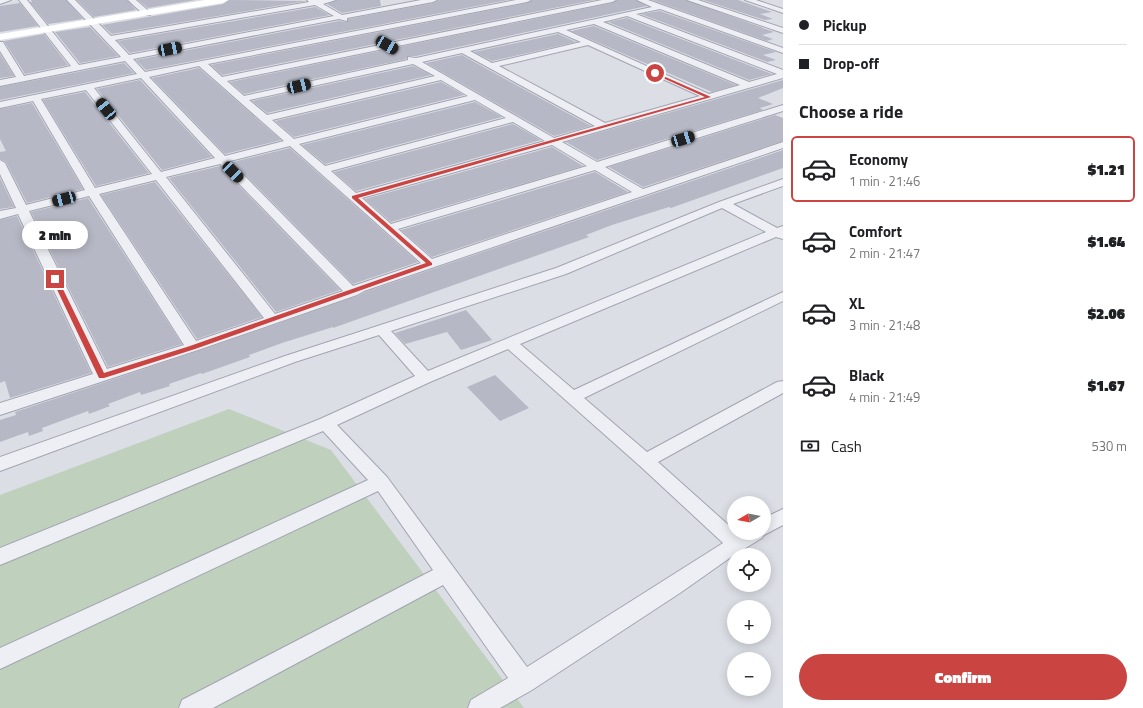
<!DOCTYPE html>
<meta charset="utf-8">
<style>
:root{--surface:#fff;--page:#f2f2f2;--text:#202124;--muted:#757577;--line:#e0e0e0;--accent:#ca4441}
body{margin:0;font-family:"Titillium Web",sans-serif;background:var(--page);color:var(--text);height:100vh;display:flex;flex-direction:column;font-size:15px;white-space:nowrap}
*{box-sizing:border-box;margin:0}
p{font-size:13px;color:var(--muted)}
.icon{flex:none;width:22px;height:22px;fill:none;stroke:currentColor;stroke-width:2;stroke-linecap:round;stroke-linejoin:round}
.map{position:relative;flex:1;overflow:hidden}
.details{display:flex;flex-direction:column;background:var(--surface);width:360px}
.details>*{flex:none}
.hud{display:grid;align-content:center;height:88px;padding:0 16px;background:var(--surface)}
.needle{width:26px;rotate:260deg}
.tools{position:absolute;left:727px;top:496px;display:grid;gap:8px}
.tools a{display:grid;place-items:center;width:44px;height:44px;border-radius:50%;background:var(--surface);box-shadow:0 2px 10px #0003;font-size:20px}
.end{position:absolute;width:18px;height:18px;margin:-9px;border:5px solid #ca4441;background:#fff;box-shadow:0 0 0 2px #fff}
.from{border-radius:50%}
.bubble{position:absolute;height:28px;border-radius:14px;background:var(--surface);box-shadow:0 2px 10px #0003;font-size:13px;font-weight:800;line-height:28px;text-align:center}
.car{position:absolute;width:12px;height:24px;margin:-12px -6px;border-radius:5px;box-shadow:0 0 3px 1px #0007;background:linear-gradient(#222 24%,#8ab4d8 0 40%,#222 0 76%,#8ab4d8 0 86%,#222 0)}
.hud b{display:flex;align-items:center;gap:14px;height:38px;font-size:15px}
.hud b+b{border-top:1px solid var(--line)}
.hud i{width:10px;height:10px;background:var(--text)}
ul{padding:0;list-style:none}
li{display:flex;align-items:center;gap:12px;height:66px;margin:0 8px 6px;padding:0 8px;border:2px solid transparent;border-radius:6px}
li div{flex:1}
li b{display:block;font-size:15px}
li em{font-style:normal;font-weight:800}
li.on{border-color:var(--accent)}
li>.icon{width:36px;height:36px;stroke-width:1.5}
h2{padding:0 16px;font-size:18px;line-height:48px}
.pay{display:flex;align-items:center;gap:10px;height:44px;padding:0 16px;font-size:15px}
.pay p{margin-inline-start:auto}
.action{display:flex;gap:8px;margin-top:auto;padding:8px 16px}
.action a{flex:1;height:46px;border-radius:24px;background:var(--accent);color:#fff;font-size:16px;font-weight:800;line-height:46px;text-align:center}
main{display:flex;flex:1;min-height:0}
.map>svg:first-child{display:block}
</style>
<main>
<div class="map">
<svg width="783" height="708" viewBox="0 0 783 708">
<rect width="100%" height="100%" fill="#dcdee6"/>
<path fill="#bfd0bd" d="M229,409L331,450L524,708H0V495Z"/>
<path fill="#b6b9c5" d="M31,0H66L83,19L48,24L30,2H32Z
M77,0H127L136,10L94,17Z
M138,0H196L148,8Z
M229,0L306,1L112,34L102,25L223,4Z
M337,0H380L381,6L342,13L327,4Z
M439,0H508L146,70L136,60L339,21L347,22L348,19L433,3Z
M532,0H594L222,75L211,65L527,3Z
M617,0H636L647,6L416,56H408L406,59L244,94L230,82L612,3Z
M652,0H686L774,32L762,35L773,39L767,41Z
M703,0H738L772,12L760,14L773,19L765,20Z
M20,3L38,26L0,32V6Z
M315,7L330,15L130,53L118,41Z
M660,11L776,52L763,55L776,60L767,62L641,14Z
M627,18L772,74L749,80L608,22Z
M594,26L736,85L712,92L571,31Z
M90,27L118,56L80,63L55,32Z
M44,34L68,65L25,74L4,41Z
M558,34L576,42L492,61L474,52Z
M0,54L14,76L0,78Z
M462,55L498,75L591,126L554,136L426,63Z
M124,63L134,73L0,100V87Z
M413,66L431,75L267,113L252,101Z
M199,68L281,140L225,154L152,78Z
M140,80L212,157L162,170L97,89Z
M783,80V88L758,98L773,104L760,108L763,110L597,160L566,142Z
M441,82L464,95L294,137L275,121Z
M85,92L149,173L96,186L43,100Z
M475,102L502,117L325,164L302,145Z
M32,103L83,189L27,203L6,162L0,159V152L6,151L0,139V109Z
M775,115L783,118V141L643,187L609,167Z
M513,124L541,140L356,191L334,172Z
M552,147L583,166L391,222L365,199Z
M290,148L418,262L353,284L233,162Z
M783,150V168L671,208L669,207L612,225L586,235L589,237L333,328V327L282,343L249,355L250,357L202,374L201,373L169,384L170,386L141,395L140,392L108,404L110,406L89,414L88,411L42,428L43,431L29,436L28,432L0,442V420L16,415L15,412L198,351L357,296L365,292Z
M220,166L340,290L276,312L169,178Z
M595,172L628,192L432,257L401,230Z
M0,178L14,207L0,209Z
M155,182L262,317L197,339L101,195Z
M88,198L182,344L108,367L31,212Z
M17,216L91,373L10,398L5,381L0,383V220Z
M466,310L492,340L461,350L447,332L405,344L395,333Z
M495,375L529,408L500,421L467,387Z"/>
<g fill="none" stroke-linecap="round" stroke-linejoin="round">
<defs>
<path id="street" d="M0,0H11L0,4Z
M19,0H27L79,65L121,57L67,0H75L111,36L309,2L307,0H336L323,4L342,15L421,0H437L433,2L347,18V21L339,19L133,59L145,72L516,0H531L527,2L208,64L222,77L602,0H616L612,2L227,81L244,96L408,60V57L416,58L652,7L637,0H648L783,48V53L660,9L636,14L783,70V78L562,142L597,162L783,105V111L605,167L643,189L783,142V148L364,291L357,295L198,350L0,415V403L93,374L18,214L0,219V211L16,208L0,174V160L5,163L26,205L85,190L33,101L0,108V102L137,74L125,61L0,86V80L16,77L0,51V42H3L24,76L71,66ZM315,5L334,16L129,55L115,40ZM627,16L777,74L749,82L603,22ZM594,24L740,85L709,94L566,30ZM558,32L581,42L492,63L470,51ZM588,45L700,96L605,123L499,66ZM462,53L595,126L554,138L422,62ZM413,64L435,76L267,115L249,100ZM199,66L284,141L225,156L149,77ZM141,78L215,158L161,172L94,88ZM441,80L468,96L294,139L272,120ZM86,90L152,174L95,188L41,99ZM475,100L506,118L325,166L299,144ZM513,122L545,141L356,193L331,171ZM552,145L587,166L391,224L362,198ZM290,146L421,263L353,286L230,161ZM220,164L343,291L275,314L166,177ZM595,170L632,192L432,259L398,229ZM156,180L264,318L196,341L99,194ZM89,196L184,345L107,369L29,211Z
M128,0H136L151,13L150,15H144Z
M687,0H698L783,28V33Z
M745,0H756L783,9V13Z
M783,179V186L733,204L777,228L783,226V239L776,237L520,344L574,390L783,292V301L584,398L647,452L777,382L783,381V393L658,462L734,530V533H764V518L783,509V525L764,535L762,538L734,555L680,593L532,690L500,708H468L471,700L508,678L443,585L213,708H179L182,700L433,570L378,491L0,669V648L368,480L323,431L0,565V548L320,419L415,376L379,335L295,362L0,471V457L285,356L556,268L719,202ZM722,208L766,232L428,371L391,331L566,274ZM508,349L640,466L723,543L527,667L387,477L337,425L430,382Z"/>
</defs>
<use href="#street" stroke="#a2a4b0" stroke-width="2"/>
<use href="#street" fill="#eeeff4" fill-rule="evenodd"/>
<path fill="#fff" fill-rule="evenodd" d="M205,0H228L223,3L0,40V34Z"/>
</g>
<path fill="#ca4441" d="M654,72L711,97L358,198L432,263V265L195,349L104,378H99L52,279L55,277L58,279L104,373L190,346L426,263L352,198V196L705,97L654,74Z"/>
</svg>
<div class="tools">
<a><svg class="needle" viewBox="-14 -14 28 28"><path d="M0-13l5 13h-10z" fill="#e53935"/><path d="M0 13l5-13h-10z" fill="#757577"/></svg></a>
<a><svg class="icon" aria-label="locate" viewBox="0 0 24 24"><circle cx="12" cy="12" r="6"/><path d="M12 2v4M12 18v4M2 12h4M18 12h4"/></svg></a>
<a>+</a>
<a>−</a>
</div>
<i class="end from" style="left:655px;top:73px"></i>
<i class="end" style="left:55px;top:279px"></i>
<div class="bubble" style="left:22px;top:221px;width:66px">2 min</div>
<i class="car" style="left:387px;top:45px;rotate:120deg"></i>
<i class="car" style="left:170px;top:49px;rotate:79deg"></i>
<i class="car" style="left:299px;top:86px;rotate:77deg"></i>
<i class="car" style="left:106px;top:109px;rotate:321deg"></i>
<i class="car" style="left:683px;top:139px;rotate:73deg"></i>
<i class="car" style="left:233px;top:172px;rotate:135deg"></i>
<i class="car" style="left:64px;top:199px;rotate:255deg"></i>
</div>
<section class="details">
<div class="hud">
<b><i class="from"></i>Pickup</b>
<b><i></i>Drop-off</b>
</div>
<h2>Choose a ride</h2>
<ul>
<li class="on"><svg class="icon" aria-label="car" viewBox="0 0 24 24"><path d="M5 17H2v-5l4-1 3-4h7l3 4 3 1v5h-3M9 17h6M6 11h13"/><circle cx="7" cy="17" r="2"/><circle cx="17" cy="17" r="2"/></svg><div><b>Economy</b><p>1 min · 21:46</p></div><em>$1.21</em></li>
<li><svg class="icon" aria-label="car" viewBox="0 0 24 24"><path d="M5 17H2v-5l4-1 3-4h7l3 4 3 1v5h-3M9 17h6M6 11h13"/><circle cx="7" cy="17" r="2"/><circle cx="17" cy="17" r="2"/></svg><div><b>Comfort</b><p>2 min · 21:47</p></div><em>$1.64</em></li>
<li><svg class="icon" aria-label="car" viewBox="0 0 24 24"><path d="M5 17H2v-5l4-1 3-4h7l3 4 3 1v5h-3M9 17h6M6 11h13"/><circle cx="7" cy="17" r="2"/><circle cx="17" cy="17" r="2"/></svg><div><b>XL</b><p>3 min · 21:48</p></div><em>$2.06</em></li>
<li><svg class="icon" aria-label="car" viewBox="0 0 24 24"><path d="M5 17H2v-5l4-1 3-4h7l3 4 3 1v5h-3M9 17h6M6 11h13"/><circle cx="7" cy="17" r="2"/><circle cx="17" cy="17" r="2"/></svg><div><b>Black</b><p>4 min · 21:49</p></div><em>$1.67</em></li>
</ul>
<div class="pay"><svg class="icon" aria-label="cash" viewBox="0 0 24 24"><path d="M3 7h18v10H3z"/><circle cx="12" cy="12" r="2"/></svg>Cash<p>530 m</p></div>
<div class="action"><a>Confirm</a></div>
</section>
</main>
